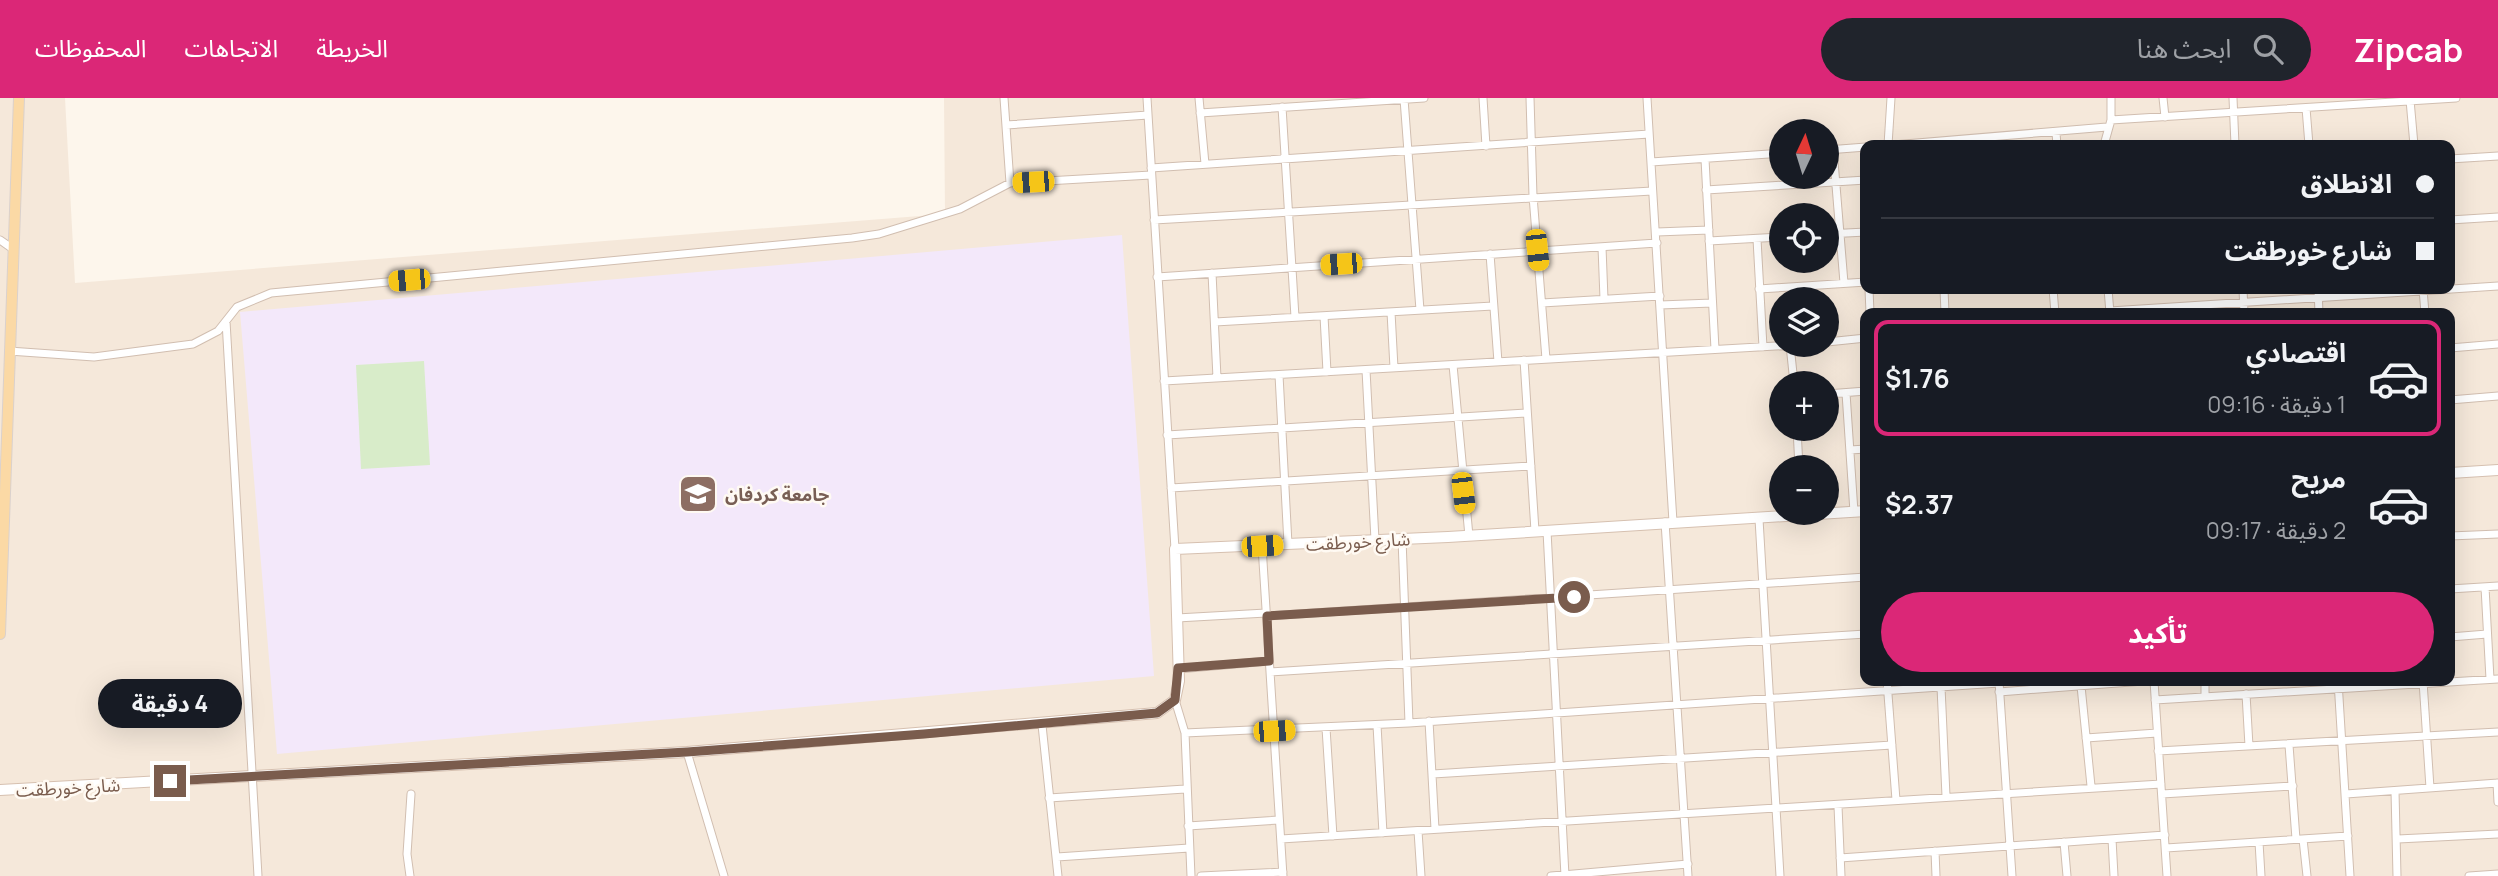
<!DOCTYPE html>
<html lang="ar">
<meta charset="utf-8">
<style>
:root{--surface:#171b24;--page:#20242c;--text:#f1f3f6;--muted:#9ea1a6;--line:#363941;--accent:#db2777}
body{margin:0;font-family:Manrope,"Noto Sans Arabic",sans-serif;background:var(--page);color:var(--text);direction:rtl;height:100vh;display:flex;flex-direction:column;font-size:26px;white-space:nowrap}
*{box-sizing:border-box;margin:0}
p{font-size:23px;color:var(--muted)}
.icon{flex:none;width:38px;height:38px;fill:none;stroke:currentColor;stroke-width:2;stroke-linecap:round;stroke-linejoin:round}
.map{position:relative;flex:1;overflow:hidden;direction:ltr}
.drawer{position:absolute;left:1860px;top:210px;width:595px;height:378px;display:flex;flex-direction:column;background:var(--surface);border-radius:14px;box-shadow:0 7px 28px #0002;direction:rtl}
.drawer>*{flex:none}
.top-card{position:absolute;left:1860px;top:42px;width:595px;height:154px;border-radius:14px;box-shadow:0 7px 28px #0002;direction:rtl;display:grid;align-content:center;height:154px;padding:0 21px;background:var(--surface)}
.needle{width:46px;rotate:4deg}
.tools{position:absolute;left:1769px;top:21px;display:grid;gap:14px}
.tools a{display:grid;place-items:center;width:70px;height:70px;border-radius:50%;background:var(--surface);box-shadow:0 7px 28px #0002;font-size:35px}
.end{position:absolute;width:32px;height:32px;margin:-16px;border:9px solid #7a5c4d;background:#fff;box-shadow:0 0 0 4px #fff}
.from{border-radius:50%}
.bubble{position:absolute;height:49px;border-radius:24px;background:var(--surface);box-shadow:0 7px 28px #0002;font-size:23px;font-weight:700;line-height:49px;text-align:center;direction:rtl}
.car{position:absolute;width:21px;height:42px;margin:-21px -10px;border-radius:9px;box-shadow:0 0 5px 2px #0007;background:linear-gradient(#f5c518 24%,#345 0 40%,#f5c518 0 76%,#345 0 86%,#f5c518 0)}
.top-card b{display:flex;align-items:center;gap:24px;height:66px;font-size:26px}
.top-card b+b{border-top:2px solid var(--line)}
.top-card i{width:18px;height:18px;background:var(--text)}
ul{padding:12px 0 0;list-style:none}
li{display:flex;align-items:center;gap:21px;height:116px;margin:0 14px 10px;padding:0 7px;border:4px solid transparent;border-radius:14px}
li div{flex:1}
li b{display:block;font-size:26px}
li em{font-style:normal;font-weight:700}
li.current{border-color:var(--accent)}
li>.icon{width:63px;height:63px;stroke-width:1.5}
.action{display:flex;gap:14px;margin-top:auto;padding:14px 21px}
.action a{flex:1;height:80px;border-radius:42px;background:var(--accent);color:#fff;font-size:28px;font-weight:700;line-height:80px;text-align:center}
header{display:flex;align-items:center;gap:42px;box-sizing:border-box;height:98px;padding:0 35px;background:var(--accent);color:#fff}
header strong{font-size:33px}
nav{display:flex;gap:38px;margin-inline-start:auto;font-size:24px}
.search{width:490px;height:63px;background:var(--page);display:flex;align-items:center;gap:18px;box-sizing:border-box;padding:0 24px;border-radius:38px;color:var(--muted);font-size:26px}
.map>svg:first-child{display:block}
</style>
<header>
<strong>Zipcab</strong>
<div class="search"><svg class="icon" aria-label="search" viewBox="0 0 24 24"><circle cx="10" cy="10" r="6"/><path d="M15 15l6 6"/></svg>ابحث هنا</div>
<nav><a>الخريطة</a><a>الاتجاهات</a><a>المحفوظات</a></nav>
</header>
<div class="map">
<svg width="2498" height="778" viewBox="0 0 2498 778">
<rect width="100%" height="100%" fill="#fdf6ec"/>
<path fill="#f5e8da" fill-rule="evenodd" d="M0,0H65L75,185L945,116L944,0H2498V778H0ZM1782,33H1827V79H1782ZM1866,47H2450V191H1866ZM1782,117H1827V163H1782ZM1782,201H1827V247H1782ZM1866,215H2450V583H1866ZM1782,285H1827V331H1782ZM1782,369H1827V415H1782Z"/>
<path fill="#f3e8fa" d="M1122,137L1154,578L277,656L240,214Z"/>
<path fill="#d8ecc9" d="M424,263L430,367L361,371L356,267Z"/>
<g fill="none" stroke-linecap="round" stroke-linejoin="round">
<defs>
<path id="street" d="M1004,0L1010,85
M1147,0L1175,451
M1199,0L1205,66
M1483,0L1486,48
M1530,0L1533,98L1546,261
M1647,0L1673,424
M2163,0L2165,19
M2233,0L2235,47
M1404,1L1420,212
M2410,2L2414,47
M1282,9L1295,219
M2306,10L2309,47
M1200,15L1424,0
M2111,22L2456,0
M1006,27L1148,17
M2056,35L2057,47
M1888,47L1891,0
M1893,47L2107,29
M2104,47L2111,22V0
M1833,51L1844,185
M1827,52L1866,49
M1705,61L1715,251
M2450,61L2498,58
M1651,64L1782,55
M1151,70L1649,36
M1706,92L1866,82
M1154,122L1652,93
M2450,122L2498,119
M1657,134L1709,132
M1827,136L1866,134
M1757,141L1763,249
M0,142L13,151
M1709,143L1782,139
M1602,149L1604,201
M1490,156L1498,264
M1212,175L1217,280
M1157,179L1657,145
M1759,191L1866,184
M1869,191L1870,215
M1944,191L1945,215
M2053,191L2055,215
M2108,191L2110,215
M2243,191L2244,215
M2318,191L2319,215
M2423,191L2425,215
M1542,205L1660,198
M1660,207L1712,205
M2110,213L2498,188
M1391,214L1394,270
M1324,218L1327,274
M226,223L258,778
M1215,224L1493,208
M1827,244L1866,240
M1790,247L1794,285
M2450,250L2498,246
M9,253L94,259L193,246L218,233L237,209L271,195L852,140L879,136L960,111L1010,85L1151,77
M1524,262L1535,433
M1453,267L1469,438
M1366,272L1375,442
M1279,277L1288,446
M1164,283L1795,247
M1846,295L1854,414
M1827,296L1866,293
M2450,302L2498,298
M1797,331L1799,369
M1167,337L1527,315
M1850,352L1866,351
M1171,390L1531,368
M1759,421L1780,778
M1665,424L1688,778
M1547,433L1565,778
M2450,438L2498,436
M1402,441L1409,625
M1262,448L1283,778
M2485,489L2490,581
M2450,491L2498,488
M1267,518L1866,479
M1177,520L1266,515
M2450,539L2487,536
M1178,571L1269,563
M1270,574L1866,536
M1887,583L1896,702
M1999,583L2012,778
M2154,583L2167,778
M2205,583V599
M2338,583L2350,778
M2423,583L2430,690
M2081,588L2091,688
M1941,589L1946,698
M1999,594L2144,583
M2246,596L2249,648
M1175,602L1185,635L1191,778
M2155,602L2498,581
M1429,623L1435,731
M1042,627L1058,778
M1377,627L1383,735
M1326,630L1333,738
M1185,635L1409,625L1999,585
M2086,640L2157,635
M2289,647L2296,741
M2158,653L2498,634
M687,654L724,778
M1433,676L1892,647
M2497,685L2498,704
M2395,693L2397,778
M2162,696L2293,688
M2346,696L2498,685
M1049,700L1185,691
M1838,708L1841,778
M1188,728L1279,722
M1418,733L1421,778
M1281,741L2161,686
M2112,741L2114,778
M2303,741L2307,778
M2398,741L2498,736
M2064,744L2067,778
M2259,744L2261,778
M2166,750L2348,738
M1935,753L1936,778
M1057,759L1189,750
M1840,760L2165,737
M410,778L407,756L411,696
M1201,778L1283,774
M1551,778L1688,766
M2469,778L2498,776"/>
<path id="secondary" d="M2450,375L2498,372
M0,692L687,654L1157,615L1175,602L1179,583L1175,451L1448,439L1866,413"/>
<path id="primary" d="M0,536L19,0"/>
</defs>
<use href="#street" stroke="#d1beb0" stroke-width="9"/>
<use href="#secondary" stroke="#d6c0b0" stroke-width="12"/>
<use href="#primary" stroke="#dad1cd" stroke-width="12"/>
<use href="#street" stroke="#fff" stroke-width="7"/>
<use href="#secondary" stroke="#fff" stroke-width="10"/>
<use href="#primary" stroke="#fbd9a5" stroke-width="10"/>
</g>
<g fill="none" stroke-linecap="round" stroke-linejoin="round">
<path stroke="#7a5c4d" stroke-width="9" d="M170,683L687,654L924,636L1157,615L1175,602L1178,570L1269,563L1267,518L1574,499"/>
</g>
<defs>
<symbol id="university-square" viewBox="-11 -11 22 22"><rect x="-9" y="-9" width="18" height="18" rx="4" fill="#8d6e63" stroke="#fffaf3"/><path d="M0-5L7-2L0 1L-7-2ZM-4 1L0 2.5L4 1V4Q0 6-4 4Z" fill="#fff"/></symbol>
</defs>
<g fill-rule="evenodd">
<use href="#university-square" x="676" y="374" width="44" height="44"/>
</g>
<g text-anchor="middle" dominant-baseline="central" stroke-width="5" stroke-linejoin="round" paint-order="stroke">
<g font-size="18" font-weight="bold" fill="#785e54" stroke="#fffaf3" text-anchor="start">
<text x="725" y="396">جامعة كردفان</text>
</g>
<g font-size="18" fill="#7a5c4d" stroke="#fffaf3">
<text transform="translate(1358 443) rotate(-3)">شارع خورطقت</text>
<text transform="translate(68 689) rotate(-3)">شارع خورطقت</text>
</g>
</g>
</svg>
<div class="tools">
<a><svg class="needle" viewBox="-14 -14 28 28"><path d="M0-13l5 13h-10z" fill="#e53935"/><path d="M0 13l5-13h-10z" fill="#9ea1a6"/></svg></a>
<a><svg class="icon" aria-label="locate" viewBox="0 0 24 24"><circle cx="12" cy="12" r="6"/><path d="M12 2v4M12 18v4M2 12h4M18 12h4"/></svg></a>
<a><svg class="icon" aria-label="layers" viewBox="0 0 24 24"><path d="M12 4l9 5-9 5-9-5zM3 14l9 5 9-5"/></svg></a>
<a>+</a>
<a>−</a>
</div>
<i class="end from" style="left:1574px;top:499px"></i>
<i class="end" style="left:170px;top:683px"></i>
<div class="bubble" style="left:98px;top:581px;width:144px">4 دقيقة</div>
<i class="car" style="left:1033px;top:84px;rotate:267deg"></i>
<i class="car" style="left:1537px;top:152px;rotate:174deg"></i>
<i class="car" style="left:1341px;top:166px;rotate:266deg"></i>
<i class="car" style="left:409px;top:182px;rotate:265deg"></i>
<i class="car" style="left:1463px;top:395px;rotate:173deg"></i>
<i class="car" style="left:1262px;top:448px;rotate:87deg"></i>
<i class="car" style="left:1274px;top:633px;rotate:87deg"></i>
<div class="top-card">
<b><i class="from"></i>الانطلاق</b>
<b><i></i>شارع خورطقت</b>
</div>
<section class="drawer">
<ul>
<li class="current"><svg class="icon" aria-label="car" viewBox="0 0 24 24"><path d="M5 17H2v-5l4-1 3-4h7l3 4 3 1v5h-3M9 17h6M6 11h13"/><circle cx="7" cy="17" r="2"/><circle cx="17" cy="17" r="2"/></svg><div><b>اقتصادي</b><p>1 دقيقة · 09:16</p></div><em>$1.76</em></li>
<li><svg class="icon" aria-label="car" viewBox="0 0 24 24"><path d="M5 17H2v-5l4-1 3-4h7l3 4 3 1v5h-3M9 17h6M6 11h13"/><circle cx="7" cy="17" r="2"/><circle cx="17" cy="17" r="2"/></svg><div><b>مريح</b><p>2 دقيقة · 09:17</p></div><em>$2.37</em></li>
</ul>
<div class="action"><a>تأكيد</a></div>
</section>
</div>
